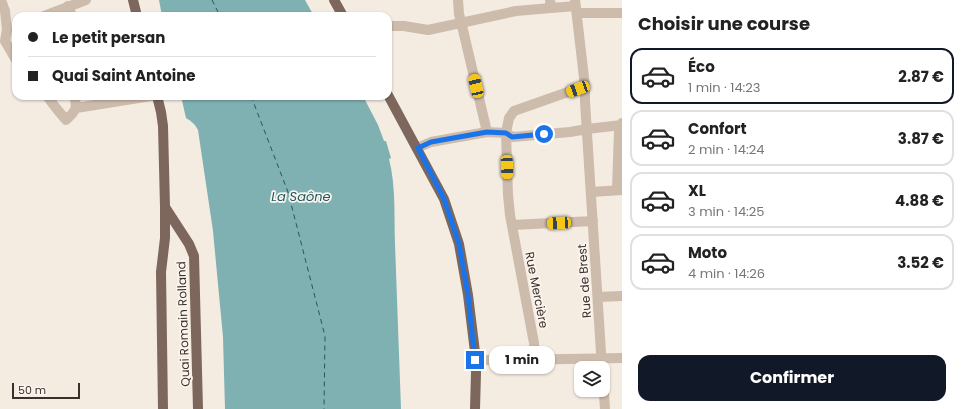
<!DOCTYPE html>
<html lang="fr">
<meta charset="utf-8">
<style>
:root{--surface:#fff;--page:#f2f2f2;--text:#222;--muted:#767676;--line:#e0e0e0;--accent:#111827}
body{margin:0;font-family:Poppins,sans-serif;background:var(--page);color:var(--text);height:100vh;display:flex;flex-direction:column;font-size:15px;white-space:nowrap}
*{box-sizing:border-box;margin:0}
p{font-size:13px;color:var(--muted)}
.icon{flex:none;width:22px;height:22px;fill:none;stroke:currentColor;stroke-width:2;stroke-linecap:round;stroke-linejoin:round}
.map{position:relative;flex:1;overflow:hidden}
.sheet{display:flex;flex-direction:column;background:var(--surface);width:340px}
.sheet>*{flex:none}
.top-card{position:absolute;left:12px;top:12px;width:380px;height:88px;border-radius:12px;box-shadow:0 1px 3px #0004;display:grid;align-content:center;height:88px;padding:0 16px;background:var(--surface)}
.tools{position:absolute;left:574px;top:361px;display:grid;gap:8px}
.tools a{display:grid;place-items:center;width:36px;height:36px;border-radius:8px;background:var(--surface);box-shadow:0 1px 3px #0004;font-size:20px}
.scale{position:absolute;left:12px;bottom:10px;width:68px;box-sizing:border-box;padding-left:4px;border:2px solid #3b302b;border-top:0;font-size:11px;line-height:14px;white-space:nowrap;color:#3b302b;-webkit-text-stroke:3px #fbf5ee;paint-order:stroke}
.end{position:absolute;width:18px;height:18px;margin:-9px;border:5px solid #1a73e8;background:#fff;box-shadow:0 0 0 2px #fff}
.from{border-radius:50%}
.bubble{position:absolute;height:28px;border-radius:12px;background:var(--surface);box-shadow:0 1px 3px #0004;font-size:13px;font-weight:700;line-height:28px;text-align:center}
.car{position:absolute;width:12px;height:24px;margin:-12px -6px;border-radius:5px;box-shadow:0 0 3px 1px #0007;background:linear-gradient(#f5c518 24%,#345 0 40%,#f5c518 0 76%,#345 0 86%,#f5c518 0)}
.top-card b{display:flex;align-items:center;gap:14px;height:38px;font-size:15px}
.top-card b+b{border-top:1px solid var(--line)}
.top-card i{width:10px;height:10px;background:var(--text)}
ul{padding:0;list-style:none}
li{display:flex;align-items:center;gap:12px;height:56px;margin:0 8px 6px;padding:0 8px;border:2px solid var(--line);border-radius:12px}
li div{flex:1}
li b{display:block;font-size:15px}
li em{font-style:normal;font-weight:700}
li.on{border-color:var(--accent)}
li>.icon{width:36px;height:36px;stroke-width:1.5}
h2{padding:0 16px;font-size:18px;line-height:48px}
.action{display:flex;gap:8px;margin-top:auto;padding:8px 16px}
.action a{flex:1;height:46px;border-radius:12px;background:var(--accent);color:#fff;font-size:16px;font-weight:700;line-height:46px;text-align:center}
main{display:flex;flex:1;min-height:0}
.map>svg:first-child{display:block}
</style>
<main>
<div class="map">
<svg width="622" height="409" viewBox="0 0 622 409">
<rect width="100%" height="100%" fill="#f4ebe1"/>
<path fill="#7fb0b2" d="M159,0H305L314,16H162Z
M181,96H363L378,125L384,141H386L391,158L389,159C396,186 394,216 395,244C397,299 399,354 401,409H225L223,337L213,231L198,130C195,124 191,121 186,118Z"/>
<g fill="none" stroke-linecap="round" stroke-linejoin="round">
<path stroke="#1f5a5e" stroke-width="1" stroke-dasharray="5 4" stroke-linecap="butt" d="M212,0L220,16
M251,96L288,192L325,336L324,409"/>
<path stroke="#cfc6bd" stroke-width="10" stroke-dasharray="10 5" stroke-linecap="butt" d="M492,360H513"/>
<path stroke="#cdbbac" stroke-width="10" d="M1,0L5,11L7,30L5,41L16,60
M458,0L459,14L463,30L487,132
M550,0L551,8L576,6
M575,0L585,86V102L602,368
M68,6L72,16
M577,13H622
M44,16L86,0
M388,26H404L428,30L516,11L551,8
M47,96L56,108L66,120L72,114L76,108L75,96
M76,108L151,96
M417,148L431,142L487,132L506,133L513,137L570,132L587,129L622,125
M617,190L619,130L622,123
M591,192L622,190
M512,225L593,221
M598,297L622,296
M535,359L534,343L510,215L508,195L506,133L509,118L514,111L585,86
M475,360H492
M513,360L622,358
M603,378L605,409"/>
<path stroke="#7d675c" stroke-width="10" d="M133,0L137,16
M334,0L343,16
M388,95L444,199L459,244L468,295L475,352L476,373L475,409
M157,96L161,112L163,126L165,207V238L161,272L163,409
M165,207L189,244L194,256L198,409"/>
</g>
<g fill="none" stroke-linecap="round" stroke-linejoin="round">
<path stroke="#1a73e8" stroke-width="5" d="M475,360L468,295L459,244L444,199L418,148L431,142L487,132L506,133L512,137L544,134"/>
</g>
<g text-anchor="middle" dominant-baseline="central" stroke-width="3.5" stroke-linejoin="round" paint-order="stroke">
<g font-size="12" fill="#3b302b" stroke="#fbf5ee">
<text transform="translate(584 281) rotate(-94)">Rue de Brest</text>
<text transform="translate(537 290) rotate(79)">Rue Mercière</text>
<text transform="translate(183 324) rotate(-92)">Quai Romain Rolland</text>
</g>
<g font-size="13" font-style="italic" fill="#1f5a5e" stroke="#fbf5ee">
<text x="301" y="196">La Saône</text>
</g>
</g>
</svg>
<div class="tools">
<a><svg class="icon" aria-label="layers" viewBox="0 0 24 24"><path d="M12 4l9 5-9 5-9-5zM3 14l9 5 9-5"/></svg></a>
</div>
<div class="scale">50 m</div>
<i class="end from" style="left:544px;top:134px"></i>
<i class="end" style="left:475px;top:360px"></i>
<div class="bubble" style="left:489px;top:346px;width:66px">1 min</div>
<i class="car" style="left:476px;top:86px;rotate:347deg"></i>
<i class="car" style="left:578px;top:89px;rotate:250deg"></i>
<i class="car" style="left:507px;top:167px;rotate:178deg"></i>
<i class="car" style="left:559px;top:223px;rotate:267deg"></i>
<div class="top-card">
<b><i class="from"></i>Le petit persan</b>
<b><i></i>Quai Saint Antoine</b>
</div>
</div>
<section class="sheet">
<h2>Choisir une course</h2>
<ul>
<li class="on"><svg class="icon" aria-label="car" viewBox="0 0 24 24"><path d="M5 17H2v-5l4-1 3-4h7l3 4 3 1v5h-3M9 17h6M6 11h13"/><circle cx="7" cy="17" r="2"/><circle cx="17" cy="17" r="2"/></svg><div><b>Éco</b><p>1 min · 14:23</p></div><em>2.87 €</em></li>
<li><svg class="icon" aria-label="car" viewBox="0 0 24 24"><path d="M5 17H2v-5l4-1 3-4h7l3 4 3 1v5h-3M9 17h6M6 11h13"/><circle cx="7" cy="17" r="2"/><circle cx="17" cy="17" r="2"/></svg><div><b>Confort</b><p>2 min · 14:24</p></div><em>3.87 €</em></li>
<li><svg class="icon" aria-label="car" viewBox="0 0 24 24"><path d="M5 17H2v-5l4-1 3-4h7l3 4 3 1v5h-3M9 17h6M6 11h13"/><circle cx="7" cy="17" r="2"/><circle cx="17" cy="17" r="2"/></svg><div><b>XL</b><p>3 min · 14:25</p></div><em>4.88 €</em></li>
<li><svg class="icon" aria-label="car" viewBox="0 0 24 24"><path d="M5 17H2v-5l4-1 3-4h7l3 4 3 1v5h-3M9 17h6M6 11h13"/><circle cx="7" cy="17" r="2"/><circle cx="17" cy="17" r="2"/></svg><div><b>Moto</b><p>4 min · 14:26</p></div><em>3.52 €</em></li>
</ul>
<div class="action"><a>Confirmer</a></div>
</section>
</main>
